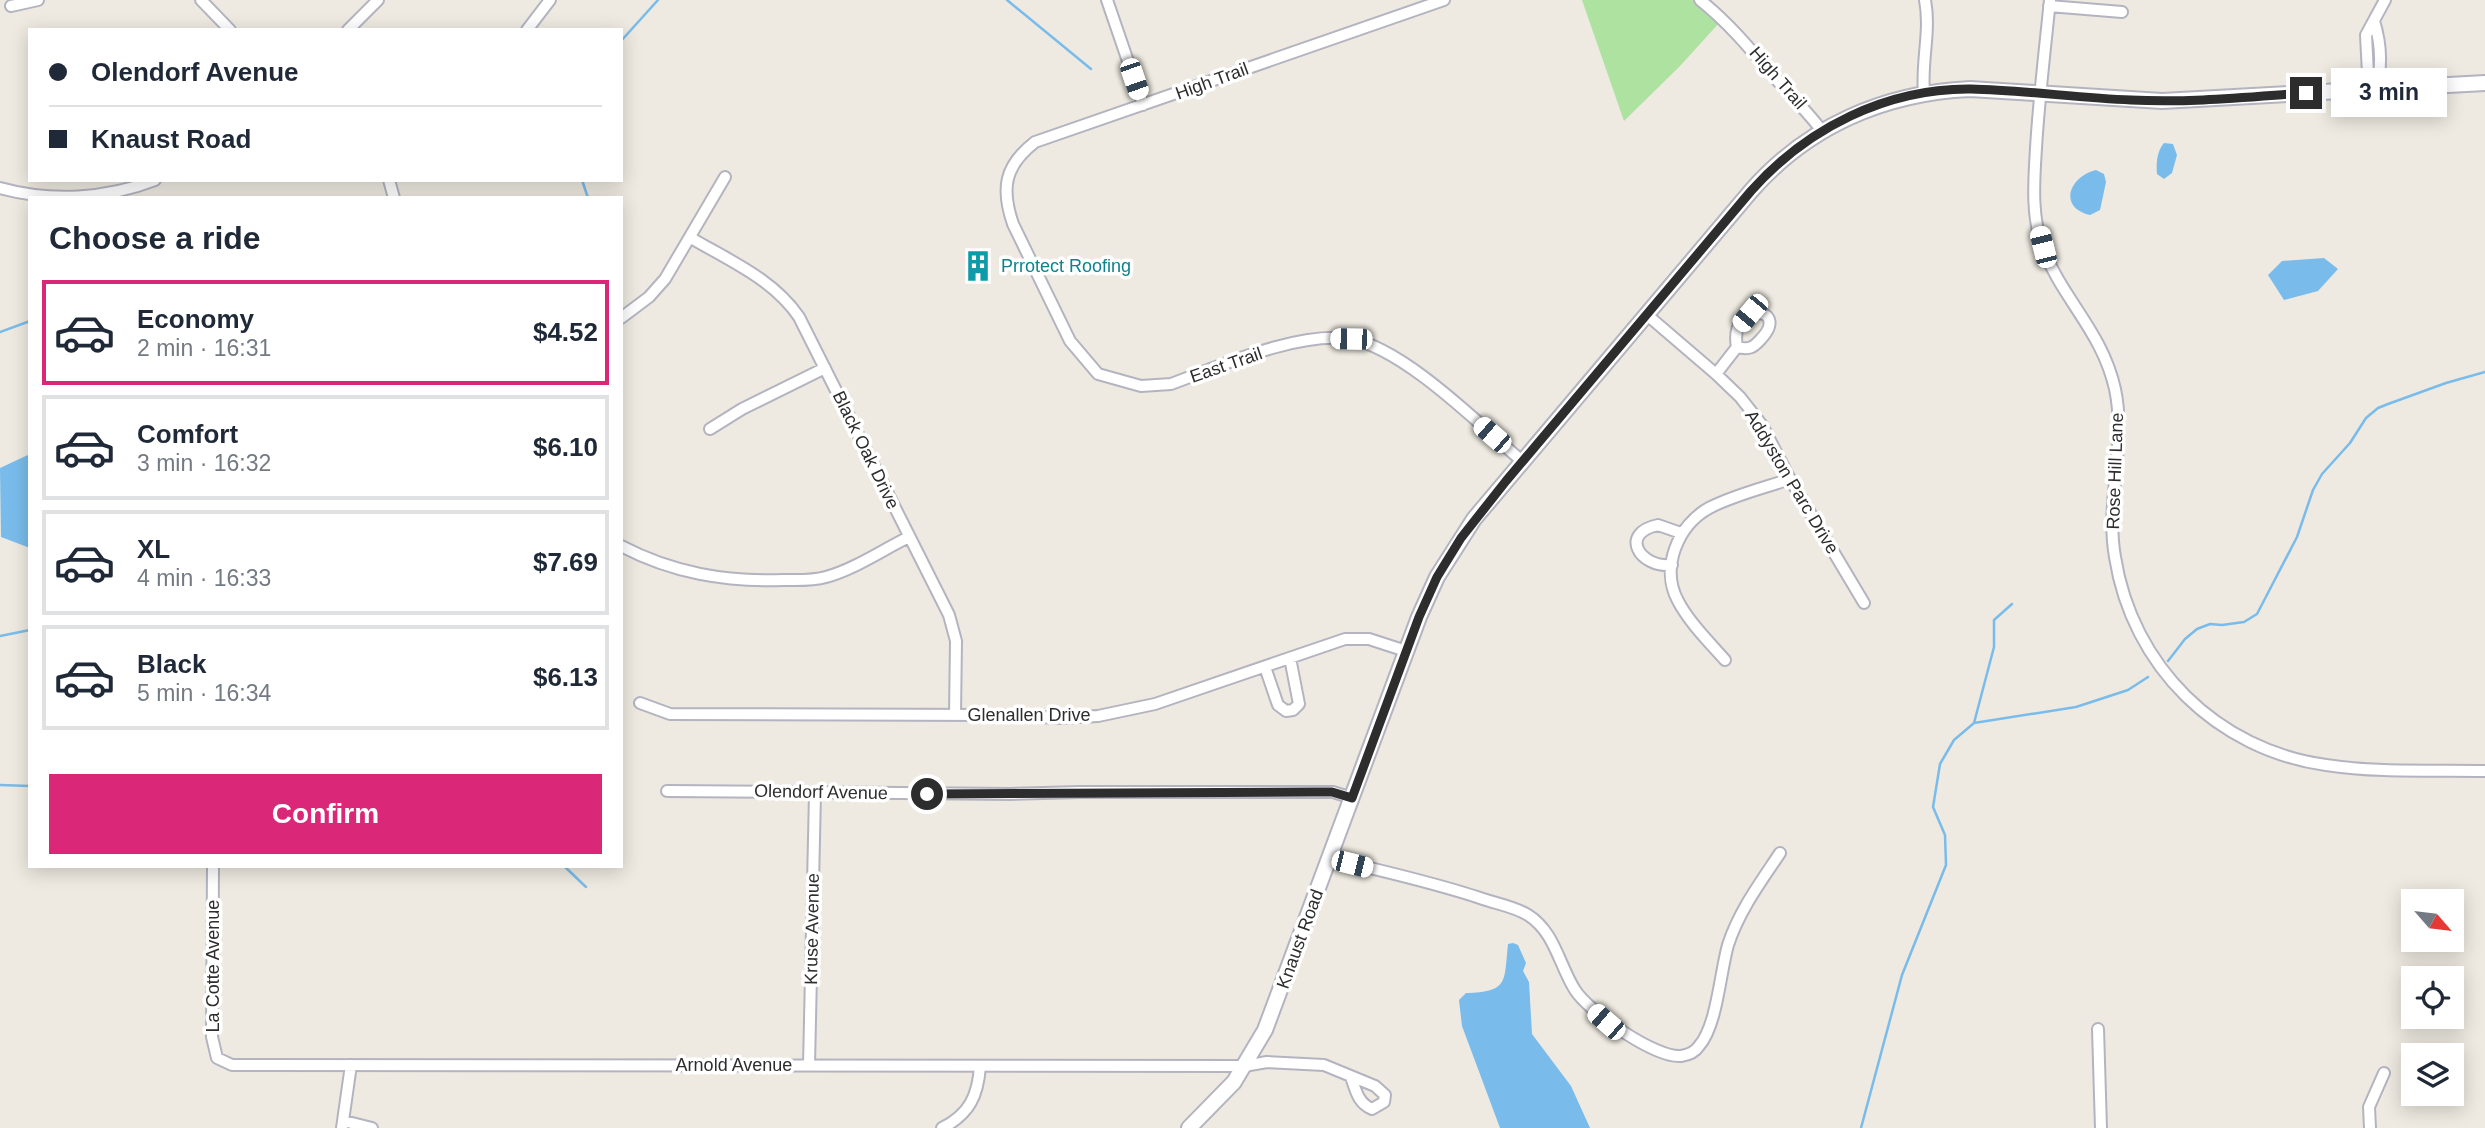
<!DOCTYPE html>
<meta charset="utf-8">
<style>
:root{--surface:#fff;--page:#f2f2f3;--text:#1f2937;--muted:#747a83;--line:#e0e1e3;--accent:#db2777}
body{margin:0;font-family:Arial,sans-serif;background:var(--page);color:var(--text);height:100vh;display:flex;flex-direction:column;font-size:26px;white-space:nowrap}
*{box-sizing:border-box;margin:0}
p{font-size:23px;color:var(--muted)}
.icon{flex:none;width:38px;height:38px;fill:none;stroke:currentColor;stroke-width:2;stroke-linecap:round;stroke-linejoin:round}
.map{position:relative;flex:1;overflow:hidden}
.drawer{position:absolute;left:28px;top:196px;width:595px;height:672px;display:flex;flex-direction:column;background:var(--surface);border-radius:0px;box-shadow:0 4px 18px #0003}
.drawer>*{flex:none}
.guide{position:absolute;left:28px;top:28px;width:595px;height:154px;border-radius:0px;box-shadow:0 4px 18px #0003;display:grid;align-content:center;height:154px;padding:0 21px;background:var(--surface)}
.needle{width:46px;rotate:118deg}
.tools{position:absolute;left:2401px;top:889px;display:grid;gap:14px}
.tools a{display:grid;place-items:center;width:63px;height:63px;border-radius:0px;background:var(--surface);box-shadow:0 4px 18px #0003;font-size:35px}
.end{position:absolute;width:32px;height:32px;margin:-16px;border:9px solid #2d2d2d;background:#fff;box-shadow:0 0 0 4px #fff}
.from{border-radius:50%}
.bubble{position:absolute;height:49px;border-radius:0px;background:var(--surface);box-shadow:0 4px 18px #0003;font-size:23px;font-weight:700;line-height:49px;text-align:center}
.car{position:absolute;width:21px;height:42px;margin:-21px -10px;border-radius:9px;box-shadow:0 0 5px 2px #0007;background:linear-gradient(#fff 24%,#345 0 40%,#fff 0 76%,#345 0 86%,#fff 0)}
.guide b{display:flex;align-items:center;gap:24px;height:66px;font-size:26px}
.guide b+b{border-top:2px solid var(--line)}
.guide i{width:18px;height:18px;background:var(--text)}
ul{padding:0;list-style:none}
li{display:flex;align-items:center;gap:21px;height:105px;margin:0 14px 10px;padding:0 7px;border:4px solid var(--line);border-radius:0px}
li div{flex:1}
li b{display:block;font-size:26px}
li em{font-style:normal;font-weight:700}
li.current{border-color:var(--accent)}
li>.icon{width:63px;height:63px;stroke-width:1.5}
h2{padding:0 21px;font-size:32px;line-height:84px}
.primary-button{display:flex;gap:14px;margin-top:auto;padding:14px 21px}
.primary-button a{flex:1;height:80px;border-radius:0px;background:var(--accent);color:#fff;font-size:28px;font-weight:700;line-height:80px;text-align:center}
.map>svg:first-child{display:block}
</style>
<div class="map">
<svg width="2485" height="1128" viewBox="0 0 2485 1128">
<rect width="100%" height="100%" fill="#eeeae1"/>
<path fill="#ade2a0" d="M1582,0H1692L1720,22L1680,66L1624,121Z"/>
<path fill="#79bceb" d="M2164,143L2173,144L2177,155L2172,173L2164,179L2157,174C2156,164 2157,151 2164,143Z
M2096,170L2104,174L2106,182L2100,210L2090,215C2057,207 2070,176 2096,170Z
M2324,258L2338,269L2318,291L2284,300L2268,275L2282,261Z
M30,454V548L1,537L0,468Z
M1513,943L1518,945L1526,963L1523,971L1529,982L1532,1034L1571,1086L1590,1128H1500L1462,1026L1459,1000L1466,993C1509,992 1504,982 1508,944Z"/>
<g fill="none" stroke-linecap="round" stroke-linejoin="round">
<path stroke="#79bceb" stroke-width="2.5" d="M1007,0L1091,69
M621,41L658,0
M582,180L588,198
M0,332L30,321
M0,636L30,630
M2168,661L2185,639L2197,629L2210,624L2222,625L2244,622L2257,614L2297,537L2313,490L2322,474L2350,443L2366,418L2378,408L2388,404L2446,383L2485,372
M1974,723L1994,647V620L2012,604
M0,785L30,786
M564,866L586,887
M1861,1128L1902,975L1946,865L1945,835L1933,807L1940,764L1954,740L1974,723L2076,707L2128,690L2148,677"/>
<defs>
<path id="minor" d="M201,0L230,30
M1107,0L1143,105
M1444,0L1035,142C1004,166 1001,189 1013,224L1070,341L1098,374L1141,386L1171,384C1220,366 1299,331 1350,339C1403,347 1481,426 1522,461
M1700,0C1729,23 1751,50 1775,78C1791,96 1808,112 1822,131
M2050,0C2045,49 2039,98 2036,148C2034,181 2031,216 2043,248C2062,299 2102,331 2115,389C2127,445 2105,501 2115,557C2132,666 2217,750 2326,765C2378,773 2432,770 2485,771
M11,6L38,0
M2049,6L2122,12
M2374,21C2381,43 2382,67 2376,89
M348,30L378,0
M527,30L550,0
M2376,89L2368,74L2366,35L2385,0
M1924,93C1921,62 1931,31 1925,0
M389,180L394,198
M0,188C51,202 106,199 155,180
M691,238C730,261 773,279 799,317L949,615L956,641L955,715
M1646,314L1716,374L1740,397L1762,425L1790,479L1864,603
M621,318L649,297L665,279L725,177
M1716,374L1737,347C1728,300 1792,306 1761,339C1753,348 1749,350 1737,347
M710,429L742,409L825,368
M621,546C673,573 725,582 783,580C797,580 812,581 826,577C855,569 882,550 909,537
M1672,565C1639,568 1619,533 1658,525L1681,533
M1725,660C1709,642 1689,622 1678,601C1660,568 1678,525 1709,508C1734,495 1764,488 1790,479
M1265,667L1278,705L1286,711L1293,710L1299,704L1290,658
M640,703L670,714L992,715L1062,718L1098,716L1155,704L1345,639H1369L1406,651
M667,791L1010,794L1080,792H1333L1352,798
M1329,858C1381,871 1433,882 1483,899C1498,904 1515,907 1528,915C1555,932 1559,965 1575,990C1589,1012 1655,1058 1681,1056C1688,1055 1695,1052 1699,1046C1717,1026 1720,973 1728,945C1739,911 1760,883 1780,853
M213,866L212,1037L217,1058L232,1065L1244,1066L1267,1062L1324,1065L1375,1086L1385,1095L1384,1102L1372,1109C1358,1103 1356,1091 1351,1077
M2098,1029L2101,1128
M809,1065L815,793
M344,1121L372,1128
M342,1128L351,1065
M942,1128C970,1114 978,1095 980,1066
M2370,1128L2369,1107L2384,1073"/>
<path id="secondary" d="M1189,1128L1234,1082L1265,1030L1419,617L1437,577L1474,519L1751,191C1808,126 1884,93 1970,89L2162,101L2485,83"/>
</defs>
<use href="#minor" stroke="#b4b4c0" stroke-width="14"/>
<use href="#secondary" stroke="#b4b4c0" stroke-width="18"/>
<use href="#minor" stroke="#fff" stroke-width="10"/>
<use href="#secondary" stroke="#fff" stroke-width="14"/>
</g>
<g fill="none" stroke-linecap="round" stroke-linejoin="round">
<path stroke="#2d2d2d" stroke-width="9" d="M927,794L1315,792H1332L1352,798L1419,617L1437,577L1461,538L1506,481L1751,191C1807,128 1887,88 1971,89C2024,90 2077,98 2131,100C2189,103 2248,97 2306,93"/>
</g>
<defs>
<symbol id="building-bare" viewBox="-9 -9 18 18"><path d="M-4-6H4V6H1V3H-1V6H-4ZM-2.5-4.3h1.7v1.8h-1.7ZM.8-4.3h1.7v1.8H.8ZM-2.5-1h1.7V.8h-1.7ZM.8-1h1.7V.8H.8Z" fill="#0f9aa8" stroke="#fff" stroke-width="2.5" paint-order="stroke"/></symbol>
</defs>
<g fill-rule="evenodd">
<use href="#building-bare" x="956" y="244" width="44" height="44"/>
</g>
<g text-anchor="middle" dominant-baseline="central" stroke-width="7" stroke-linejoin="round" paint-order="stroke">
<g font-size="18" fill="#2d2d2d" stroke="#fff">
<text transform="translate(1778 78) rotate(49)">High Trail</text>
<text transform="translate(1212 81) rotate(-20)">High Trail</text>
<text transform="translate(1226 365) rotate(-19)">East Trail</text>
<text transform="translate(866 450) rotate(64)">Black Oak Drive</text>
<text transform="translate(2115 471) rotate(-88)">Rose Hill Lane</text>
<text transform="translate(1792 482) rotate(59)">Addyston Parc Drive</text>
<text x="1029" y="715">Glenallen Drive</text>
<text transform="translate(821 792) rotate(1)">Olendorf Avenue</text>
<text transform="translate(812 929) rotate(-89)">Kruse Avenue</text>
<text transform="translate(1300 939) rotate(-70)">Knaust Road</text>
<text transform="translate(213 966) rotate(-90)">La Cotte Avenue</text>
<text x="734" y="1065">Arnold Avenue</text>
</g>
<g font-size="18" fill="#0d838f" stroke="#fff" text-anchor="start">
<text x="1001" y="266">Prrotect Roofing</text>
</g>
</g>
</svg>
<div class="tools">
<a><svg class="needle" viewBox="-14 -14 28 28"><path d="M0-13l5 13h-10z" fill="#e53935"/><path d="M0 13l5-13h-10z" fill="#747a83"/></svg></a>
<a><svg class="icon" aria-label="locate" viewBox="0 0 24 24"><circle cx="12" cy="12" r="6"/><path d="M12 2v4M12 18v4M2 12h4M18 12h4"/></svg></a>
<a><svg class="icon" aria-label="layers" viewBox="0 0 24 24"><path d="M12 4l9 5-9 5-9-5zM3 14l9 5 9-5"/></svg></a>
</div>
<i class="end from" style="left:927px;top:794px"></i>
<i class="end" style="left:2306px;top:93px"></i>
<div class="bubble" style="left:2331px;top:68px;width:116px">3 min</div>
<i class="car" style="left:1134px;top:79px;rotate:161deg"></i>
<i class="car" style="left:2043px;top:247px;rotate:346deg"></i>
<i class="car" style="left:1750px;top:313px;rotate:220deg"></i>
<i class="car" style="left:1351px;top:339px;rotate:271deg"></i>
<i class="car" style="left:1492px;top:435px;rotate:311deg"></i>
<i class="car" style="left:1352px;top:864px;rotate:104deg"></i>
<i class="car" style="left:1606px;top:1022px;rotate:311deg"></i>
<div class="guide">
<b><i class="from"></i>Olendorf Avenue</b>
<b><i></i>Knaust Road</b>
</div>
<section class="drawer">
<h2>Choose a ride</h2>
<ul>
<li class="current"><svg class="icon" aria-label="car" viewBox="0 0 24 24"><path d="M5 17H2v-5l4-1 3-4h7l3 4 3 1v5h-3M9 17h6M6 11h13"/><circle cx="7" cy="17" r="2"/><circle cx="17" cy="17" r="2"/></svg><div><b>Economy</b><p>2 min · 16:31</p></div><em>$4.52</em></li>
<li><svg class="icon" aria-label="car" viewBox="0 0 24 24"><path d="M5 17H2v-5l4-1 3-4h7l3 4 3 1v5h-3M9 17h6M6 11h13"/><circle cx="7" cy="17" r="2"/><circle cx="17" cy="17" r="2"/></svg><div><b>Comfort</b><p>3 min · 16:32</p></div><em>$6.10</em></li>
<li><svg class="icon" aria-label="car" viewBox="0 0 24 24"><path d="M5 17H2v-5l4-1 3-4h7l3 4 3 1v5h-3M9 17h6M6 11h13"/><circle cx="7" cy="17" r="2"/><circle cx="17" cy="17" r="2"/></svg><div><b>XL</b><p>4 min · 16:33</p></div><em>$7.69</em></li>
<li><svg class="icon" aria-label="car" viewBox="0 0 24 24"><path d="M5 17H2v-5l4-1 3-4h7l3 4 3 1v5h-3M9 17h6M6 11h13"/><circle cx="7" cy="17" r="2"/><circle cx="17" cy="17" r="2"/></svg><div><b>Black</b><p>5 min · 16:34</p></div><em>$6.13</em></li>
</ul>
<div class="primary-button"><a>Confirm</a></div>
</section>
</div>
